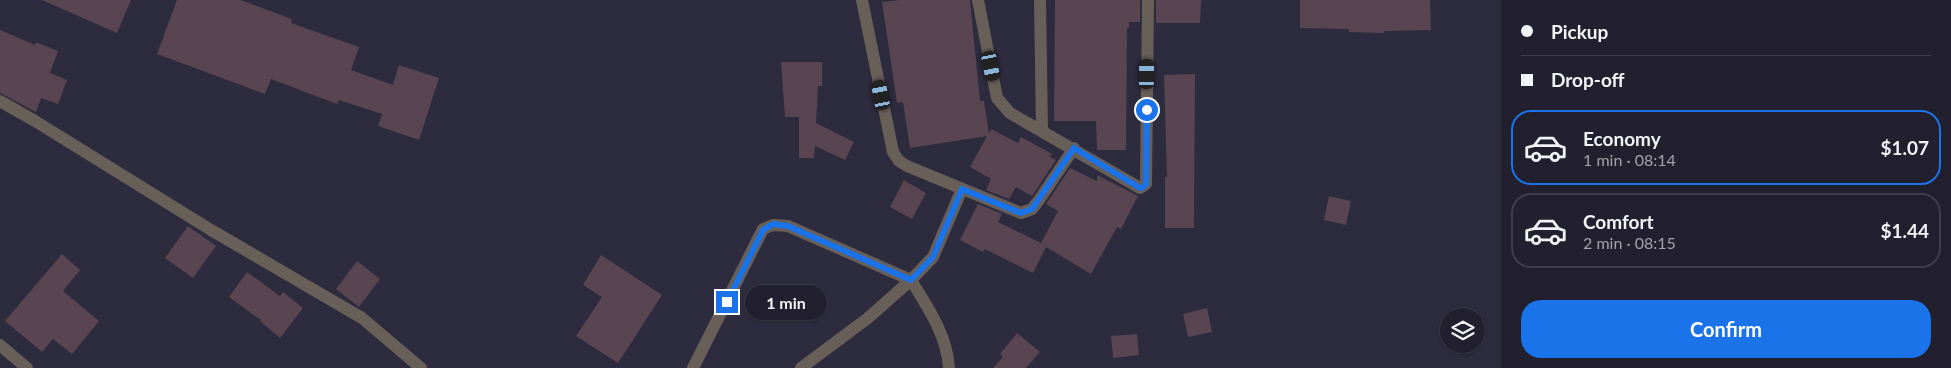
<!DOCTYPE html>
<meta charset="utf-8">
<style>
:root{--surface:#22202e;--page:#2e2d3a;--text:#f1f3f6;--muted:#a2a3aa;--line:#3f3e4a;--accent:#1a73e8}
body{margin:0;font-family:Lato,sans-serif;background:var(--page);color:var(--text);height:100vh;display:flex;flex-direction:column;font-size:19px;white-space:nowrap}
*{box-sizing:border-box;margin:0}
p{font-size:16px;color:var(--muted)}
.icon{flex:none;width:28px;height:28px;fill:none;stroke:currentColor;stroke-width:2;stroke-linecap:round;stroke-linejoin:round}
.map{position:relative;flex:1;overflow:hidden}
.drawer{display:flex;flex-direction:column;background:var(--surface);width:450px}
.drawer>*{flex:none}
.guide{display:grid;align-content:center;height:110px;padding:0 20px;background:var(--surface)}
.fabs{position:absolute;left:1440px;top:308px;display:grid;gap:10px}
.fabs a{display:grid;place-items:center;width:45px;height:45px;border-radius:50%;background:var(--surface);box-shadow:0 1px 4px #0004,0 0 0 1px var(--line);font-size:25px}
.end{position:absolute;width:22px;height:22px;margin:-11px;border:6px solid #1a73e8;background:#fff;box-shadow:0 0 0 2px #fff}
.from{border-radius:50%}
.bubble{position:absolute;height:35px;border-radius:18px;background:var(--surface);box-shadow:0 1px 4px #0004,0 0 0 1px var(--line);font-size:16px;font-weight:700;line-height:35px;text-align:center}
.car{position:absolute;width:15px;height:30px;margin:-15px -8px;border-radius:6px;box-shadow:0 0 4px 1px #0007;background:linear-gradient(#222 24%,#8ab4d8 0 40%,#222 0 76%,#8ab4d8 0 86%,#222 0)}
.guide b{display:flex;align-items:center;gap:18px;height:48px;font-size:19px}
.guide b+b{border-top:1px solid var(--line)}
.guide i{width:12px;height:12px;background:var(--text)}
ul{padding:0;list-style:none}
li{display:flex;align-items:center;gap:15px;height:75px;margin:0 10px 8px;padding:0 10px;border:2px solid var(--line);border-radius:20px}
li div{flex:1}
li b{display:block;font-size:19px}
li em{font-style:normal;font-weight:700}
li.active{border-color:var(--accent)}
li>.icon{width:45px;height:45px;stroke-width:1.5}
.primary-button{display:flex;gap:10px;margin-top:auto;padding:10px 20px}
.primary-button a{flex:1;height:58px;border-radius:20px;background:var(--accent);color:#fff;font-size:20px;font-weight:700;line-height:58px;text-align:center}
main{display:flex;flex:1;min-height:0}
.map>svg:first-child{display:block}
</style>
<main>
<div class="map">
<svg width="1501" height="368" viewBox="0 0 1501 368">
<rect width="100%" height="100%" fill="#2d2b3e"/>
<path fill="#594452" d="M42,0H131L117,33Z
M177,0H240L292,19L291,23L359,47L351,70L393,85L399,65L439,78L419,140L378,126L382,114L339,100L337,104L271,79L265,94L157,54Z
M900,0H970L980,101H984L989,134L991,129L1018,143L1021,137L1052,154L1050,157L1056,160L1032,196L1016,187L1009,199L986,190L991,179L970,167L987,136L910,148L903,102L897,103L882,2Z
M1055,0H1140V22H1129V28H1127L1126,150H1097L1096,121H1054Z
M1156,0H1201L1200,23H1156Z
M1300,0H1430L1431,30L1384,31V33L1349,32V29L1300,28Z
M0,30L35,45L36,42L58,51L50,73L67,80L58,104L41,98L36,112L0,93Z
M781,62H822V86H818L816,123L854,142L845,160L815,146L814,158H799V117H785Z
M1195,74L1194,228H1165V177H1167L1164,75Z
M1070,168L1097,181V175L1138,196L1121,229L1117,227L1091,274L1046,247L1033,273L985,249L983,252L960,240L978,204L1002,214L998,222L1041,243L1058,211L1046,204Z
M904,180L926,193L912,219L890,207Z
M1329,196L1351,201L1346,225L1324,220Z
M188,226L216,246L193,278L165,258Z
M62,254L80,270L63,291L99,321L72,354L53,339L42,352L5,321Z
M601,255L662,295L618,363L576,336L602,297L583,285Z
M357,261L380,279L359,307L336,289Z
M247,272L280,296L283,292L303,308L280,338L260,321L261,320L229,297Z
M1207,308L1212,332L1188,337L1183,314Z
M1017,333L1040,352L1026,368H993L1003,357L1000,354Z
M1137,334L1139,355L1113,358L1111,336Z"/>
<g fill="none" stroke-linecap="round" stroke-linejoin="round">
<path stroke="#695f59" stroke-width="12" d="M862,0L893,152L899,161L907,166L1021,213L1032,209L1039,200L1074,148
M978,0L997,98L1010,113L1140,188L1146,184L1148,0
M1040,0L1042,131
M0,101L35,121L211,230L362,318L421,368
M0,345L27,368
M693,368L763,229L773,225L788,226L911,280L933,257L962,189
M801,368L868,318L911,280C928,308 947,335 949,368"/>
</g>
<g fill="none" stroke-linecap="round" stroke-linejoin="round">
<path stroke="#1a73e8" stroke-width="6" d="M727,302L763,230L773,224L788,226L911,280L933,257L962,189L1021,213L1032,209L1074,148L1140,188H1142L1146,184L1147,110"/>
</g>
</svg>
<div class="fabs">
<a><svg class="icon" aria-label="layers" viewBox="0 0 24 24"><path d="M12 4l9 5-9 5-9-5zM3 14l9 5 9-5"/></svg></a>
</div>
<i class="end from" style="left:1147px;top:110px"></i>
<i class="end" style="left:727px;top:302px"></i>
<div class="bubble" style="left:745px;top:285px;width:82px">1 min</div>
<i class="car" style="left:991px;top:66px;rotate:169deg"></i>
<i class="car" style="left:1147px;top:74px;rotate:1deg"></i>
<i class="car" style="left:881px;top:95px;rotate:349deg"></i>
</div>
<section class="drawer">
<div class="guide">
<b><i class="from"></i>Pickup</b>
<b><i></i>Drop-off</b>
</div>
<ul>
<li class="active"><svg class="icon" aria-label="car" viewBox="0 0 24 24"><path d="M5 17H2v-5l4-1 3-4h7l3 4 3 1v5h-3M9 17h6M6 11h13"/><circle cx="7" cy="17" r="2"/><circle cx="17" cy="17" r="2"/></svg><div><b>Economy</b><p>1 min · 08:14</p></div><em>$1.07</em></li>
<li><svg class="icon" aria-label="car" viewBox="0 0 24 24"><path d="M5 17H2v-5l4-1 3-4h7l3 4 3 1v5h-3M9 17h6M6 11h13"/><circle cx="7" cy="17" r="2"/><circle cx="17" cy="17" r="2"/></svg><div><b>Comfort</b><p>2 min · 08:15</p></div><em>$1.44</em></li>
</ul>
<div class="primary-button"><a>Confirm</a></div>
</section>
</main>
